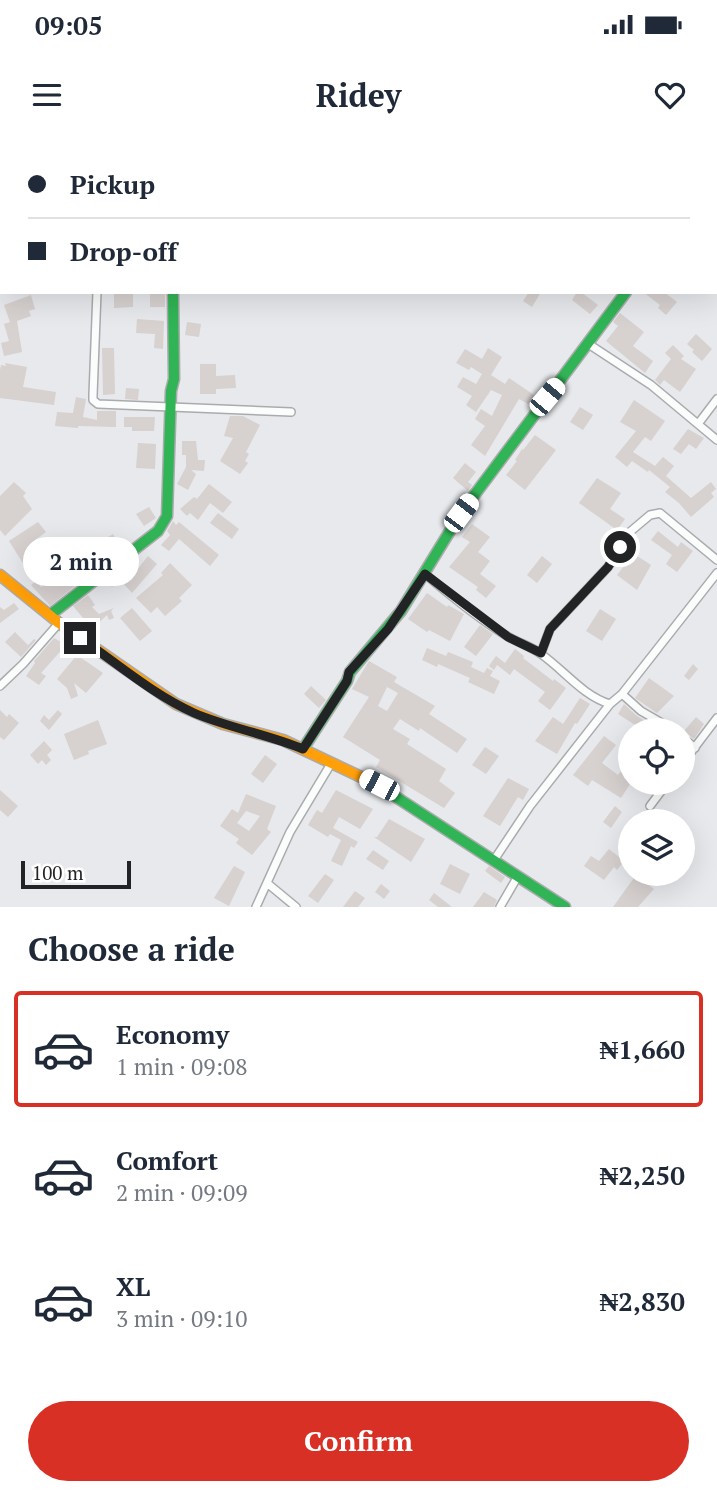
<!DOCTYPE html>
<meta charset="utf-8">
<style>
:root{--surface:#fff;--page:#f6f6f7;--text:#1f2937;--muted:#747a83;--line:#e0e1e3;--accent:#d93025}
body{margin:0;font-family:"PT Serif",serif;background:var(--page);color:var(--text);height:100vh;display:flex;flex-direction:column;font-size:26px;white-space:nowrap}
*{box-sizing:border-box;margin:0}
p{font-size:23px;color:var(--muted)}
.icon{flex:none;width:38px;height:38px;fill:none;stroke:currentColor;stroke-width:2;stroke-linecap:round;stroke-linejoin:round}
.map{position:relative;height:767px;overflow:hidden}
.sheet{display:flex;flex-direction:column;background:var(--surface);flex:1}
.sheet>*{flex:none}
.hud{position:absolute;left:0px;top:0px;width:718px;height:154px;box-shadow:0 7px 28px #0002;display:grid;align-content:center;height:154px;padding:0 28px;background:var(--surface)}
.buttons{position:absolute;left:618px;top:578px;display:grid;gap:14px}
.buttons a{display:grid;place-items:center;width:77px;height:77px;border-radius:50%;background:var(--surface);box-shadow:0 7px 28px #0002;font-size:35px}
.scale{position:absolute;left:21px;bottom:18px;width:110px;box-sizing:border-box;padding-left:7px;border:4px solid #222324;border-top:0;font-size:19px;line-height:24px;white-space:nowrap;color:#222324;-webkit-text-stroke:5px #fff;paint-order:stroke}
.end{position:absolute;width:32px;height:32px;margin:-16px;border:9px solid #222324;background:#fff;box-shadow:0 0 0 4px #fff}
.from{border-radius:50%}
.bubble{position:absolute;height:49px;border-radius:24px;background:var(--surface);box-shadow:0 7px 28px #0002;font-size:23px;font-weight:700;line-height:49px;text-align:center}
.car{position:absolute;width:21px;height:42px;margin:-21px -10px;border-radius:9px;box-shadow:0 0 5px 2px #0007;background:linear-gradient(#fff 24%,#345 0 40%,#fff 0 76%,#345 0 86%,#fff 0)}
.hud b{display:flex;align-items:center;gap:24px;height:66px;font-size:26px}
.hud b+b{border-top:2px solid var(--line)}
.hud i{width:18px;height:18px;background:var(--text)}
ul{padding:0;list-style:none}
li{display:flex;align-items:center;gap:21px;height:116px;margin:0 14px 10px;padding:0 14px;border:4px solid transparent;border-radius:7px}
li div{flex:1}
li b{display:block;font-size:26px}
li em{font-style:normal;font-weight:700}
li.active{border-color:var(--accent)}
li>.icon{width:63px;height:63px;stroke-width:1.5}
h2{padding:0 28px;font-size:32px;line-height:84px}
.button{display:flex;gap:14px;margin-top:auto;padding:14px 28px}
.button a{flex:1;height:80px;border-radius:42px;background:var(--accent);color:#fff;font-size:28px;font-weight:700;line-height:80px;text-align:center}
.status{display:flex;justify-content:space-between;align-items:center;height:49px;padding:0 35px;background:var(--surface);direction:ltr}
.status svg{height:19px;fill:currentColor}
header{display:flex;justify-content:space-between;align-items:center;height:91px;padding:0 28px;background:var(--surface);font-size:32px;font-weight:700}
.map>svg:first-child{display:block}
</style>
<div class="status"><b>09:05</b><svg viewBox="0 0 49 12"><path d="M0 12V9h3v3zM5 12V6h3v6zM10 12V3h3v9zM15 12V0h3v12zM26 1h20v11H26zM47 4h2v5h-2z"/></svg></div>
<header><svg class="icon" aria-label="menu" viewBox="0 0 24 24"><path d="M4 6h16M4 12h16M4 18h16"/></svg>Ridey<svg class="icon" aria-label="heart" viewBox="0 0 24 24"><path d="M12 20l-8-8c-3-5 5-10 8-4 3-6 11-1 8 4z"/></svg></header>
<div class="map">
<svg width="717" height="767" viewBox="0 0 717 767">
<rect width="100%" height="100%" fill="#e7e9ec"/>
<path fill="#d7d1d0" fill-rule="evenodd" d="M114,152H133V167L114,168Z
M150,152H165V167H150Z
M529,152H541L532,167L523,161Z
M577,152H581L598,165L590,174L572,160Z
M643,152H664L677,162L666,175L658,168L660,165Z
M31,155L35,169L29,171L31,176L17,181L22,212L4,216L1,203L9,201L4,184L10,182L4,165Z
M620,173L644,192L633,206L653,221L645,233L606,201L618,186L613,182Z
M137,179L164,181L163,209L154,208L155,194L136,193Z
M187,182L201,184L199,197L185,195Z
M696,194L712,209L702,221L692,212L694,210L687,204Z
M673,205L684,216L681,219L696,229L680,252L664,240L660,245L655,240L671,219L665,213Z
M102,208H114L115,254L103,255Z
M488,208L502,217L491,235L505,244L509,238L534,255L528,264L519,259L485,316L471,305L485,286L475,279L481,269L492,276L502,255L491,250L476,272L466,265L472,256L457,247L463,237L476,244L482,234L471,227L469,230L456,223L465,209L482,219Z
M5,223L27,227L23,247L56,252L54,265L0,258V230L1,225L6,226Z
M200,224H216V236L235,235L236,248L216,249V254H200Z
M126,248L139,249L138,260L125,259Z
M76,257L86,259L83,277L97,280V271H116V287L78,286V288L55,286L57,272L73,273Z
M634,260L665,281L651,301L645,297L633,312L655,326L663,317L674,326L666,336L691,358L711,342L716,349L711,353L714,357L691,377L679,363L665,352L670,347L649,330L648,332L632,321L627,327L615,317L636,291L620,282Z
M580,267L593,275L583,290L570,282Z
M230,276H243L260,285L246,312L249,314L245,321L248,323L240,334L220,321L233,298L224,296Z
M124,277H155L154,291H132V287H124Z
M688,289L704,298L696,309L689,304L681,314L673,309Z
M535,295L556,310L525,350L506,335L517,321L515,320L522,309L523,310Z
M182,301H196L198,320H205L204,331L191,330L196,334L188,350L177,344L186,327V315H182Z
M138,303L156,304L155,329L136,328Z
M465,323L476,332L468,342L472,345L468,351L453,338Z
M597,338L621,353L610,369L625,379L617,390L579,363Z
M14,342L26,353L23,356L32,369L5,396L0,390V356Z
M209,344L232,362L223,373L210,363L198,380L190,373L187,376L180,369L194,357L197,359Z
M149,367L156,378L144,386L136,374Z
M218,373L239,389L232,399L210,383Z
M173,381L176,385L179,382L219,415L210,426L179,399L169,411L161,405L170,395L167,391Z
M38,382L46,392L35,400L45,412L26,428L9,401Z
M472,384L490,397L478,412L490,421L480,434L496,446L486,458L476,450L478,447L449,427L470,402L462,397Z
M658,391L678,407L681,402L693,411L677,432L666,424L672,415L651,400Z
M113,394L122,410L99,428L92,418L89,421L81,410L86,406L88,409Z
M634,414L651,425L637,450L617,435L624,426L626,427Z
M148,416L157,424L132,453L120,440L112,447L108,443L124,427L133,435Z
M542,416L552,424L537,443L527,435Z
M57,418L79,443L50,466L31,445L36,441L41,447L50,439L43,426Z
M170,423L192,445L179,458L182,461L165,476L157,467L151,473L136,458L163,435L161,433Z
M427,453L447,467L448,465L464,474L450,501L429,490L427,492L408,479Z
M88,455L95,465L92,467L99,474L114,468L111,471L114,478L109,480L107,475L92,489L73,466Z
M14,463L19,469L0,483V467L4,470Z
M132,468L152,491L140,501L120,478Z
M600,469L616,479L602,501L586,491Z
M480,485L493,494L476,516L464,507Z
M15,492L28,505L34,499L36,500L21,517L5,502Z
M54,498L66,505L41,533L46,536L39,545L26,536L35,523L34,521Z
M427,508L446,516L448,512L473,522L471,527L484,533L487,528L493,531L490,536L500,541L494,554L468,542L470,538L438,524L437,527L422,520Z
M515,509L524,516L523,518L553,541L554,539L566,548L550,570L538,561L545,552L514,529L510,535L497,525L494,530L489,526L496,516L505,523Z
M77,515L103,533L86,553L74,543L78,556L71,559L67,548L57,539Z
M369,521L397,537L394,542L435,566L429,574L467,599L457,613L420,588L419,591L400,579L393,589L410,599L407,604L446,629L439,641L455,653L444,668L376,627L380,620L343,597L369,557L352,549ZM387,547L398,553L387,571L378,566Z
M693,524L698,529L689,540L684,536Z
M649,538L674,556L657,573L635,558Z
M311,546L326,560L319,568L304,554Z
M580,558L590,564L577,584L575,583L557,614L535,601L553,577L563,584Z
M624,564L637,576L660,590H643L618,574Z
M0,570L7,577L9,574L19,583L4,600L0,597Z
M58,570L62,574L49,590L40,581L44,575L49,580Z
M696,577L704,584L694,599L684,591Z
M98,580L107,604L88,611L89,614L74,620L64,594Z
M604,596L616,605L602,623L618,635L630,620V644L621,658L592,640L588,646L573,635Z
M44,601L52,610L47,615L51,620L46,625L42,620L38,624L30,615Z
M485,607L499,616L486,634L472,625Z
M265,615L277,624L263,643L251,634Z
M508,638L529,649L523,660L518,657L500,686L483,676Z
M0,650L18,666L8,677L0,670Z
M336,650L373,669L360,689L339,677L333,688L358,702L354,708L351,706L342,726L331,721L341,700L330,694L328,697L308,685L317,670L322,673Z
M246,654L276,666L267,689L271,692L252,715L236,703L239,699L220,686L232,669L238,673ZM246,671L260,676L249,691L237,683Z
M615,666L622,672L611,688L603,682Z
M389,679L425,699L411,722L374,697H377Z
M609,709L624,721L617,730L614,727L604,740L584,726L591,716L599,721Z
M373,710L389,721L383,730L366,719Z
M450,724L470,734L460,754L440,744Z
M234,726L245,732L229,766L214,758Z
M489,726L505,737L501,743L485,731Z
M325,734L334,740L318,763L308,756Z
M636,735L654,749L638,767H613Z
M381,744L390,751L384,759L375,752Z
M355,751L365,758L358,767H343Z
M484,752L497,760L494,767H473Z
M434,753L438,756L452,767H438L429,760Z"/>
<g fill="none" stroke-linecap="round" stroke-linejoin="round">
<defs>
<path id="street" d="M91,0V2
M156,0V2
M297,0L298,2
M0,32L2,38
M716,106L717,107
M97,152L93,255V260L98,264L291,272
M587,203L651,245L717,300
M698,284L717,259
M425,434C451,456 479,479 507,496C518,503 531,506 541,514C564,530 583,556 610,564L622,554L641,571L674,590
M541,513L550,489L608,427L631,391L650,375L660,373L717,420
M0,546L23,524L59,483
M622,554L717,433
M682,597L695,608
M682,624L717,578
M650,666L668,642
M494,720L530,666L610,564
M267,743L296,767
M256,767L290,692L332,622
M500,767L518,736"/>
<path id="fast" d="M50,475L158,391L167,376L171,251L174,239L173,152
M303,609L347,541L350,532L401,471L461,373L626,152
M376,644L565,767"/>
<path id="slow" d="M0,435L59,483L176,564L223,584L283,600L376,644"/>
</defs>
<use href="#street" stroke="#aaabad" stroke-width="10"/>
<use href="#fast" stroke="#aaabad" stroke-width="13"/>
<use href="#slow" stroke="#aaabad" stroke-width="13"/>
<use href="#street" stroke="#fbfcfc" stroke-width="7"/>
<use href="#fast" stroke="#30b455" stroke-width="10"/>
<use href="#slow" stroke="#ff9f0a" stroke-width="10"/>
</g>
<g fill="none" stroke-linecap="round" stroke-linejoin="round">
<path stroke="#222324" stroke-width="9" d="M80,498C117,523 152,554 194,573C229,588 267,594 303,609L347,541L349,532L388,489L425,434L508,497L541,513L550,489L608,427L620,407"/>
</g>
</svg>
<div class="buttons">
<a><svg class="icon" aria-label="locate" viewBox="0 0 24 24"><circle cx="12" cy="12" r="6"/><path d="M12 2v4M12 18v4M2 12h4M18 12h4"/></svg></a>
<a><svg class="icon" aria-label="layers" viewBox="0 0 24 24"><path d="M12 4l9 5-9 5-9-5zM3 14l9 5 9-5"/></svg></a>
</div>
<div class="scale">100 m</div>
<i class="end from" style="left:620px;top:407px"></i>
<i class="end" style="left:80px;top:498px"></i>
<div class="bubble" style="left:23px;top:397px;width:116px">2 min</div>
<i class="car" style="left:547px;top:257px;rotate:40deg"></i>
<i class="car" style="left:461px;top:373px;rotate:37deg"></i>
<i class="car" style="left:379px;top:645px;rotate:297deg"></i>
<div class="hud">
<b><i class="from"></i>Pickup</b>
<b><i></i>Drop-off</b>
</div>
</div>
<section class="sheet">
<h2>Choose a ride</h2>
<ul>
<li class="active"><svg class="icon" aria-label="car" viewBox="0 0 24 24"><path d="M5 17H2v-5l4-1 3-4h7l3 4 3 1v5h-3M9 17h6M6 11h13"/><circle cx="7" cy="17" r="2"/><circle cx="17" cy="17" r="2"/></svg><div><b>Economy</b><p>1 min · 09:08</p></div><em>₦1,660</em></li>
<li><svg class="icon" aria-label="car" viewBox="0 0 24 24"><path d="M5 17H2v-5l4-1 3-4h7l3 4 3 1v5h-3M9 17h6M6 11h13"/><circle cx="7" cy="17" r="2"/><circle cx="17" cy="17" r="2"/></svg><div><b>Comfort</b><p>2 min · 09:09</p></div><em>₦2,250</em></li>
<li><svg class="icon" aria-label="car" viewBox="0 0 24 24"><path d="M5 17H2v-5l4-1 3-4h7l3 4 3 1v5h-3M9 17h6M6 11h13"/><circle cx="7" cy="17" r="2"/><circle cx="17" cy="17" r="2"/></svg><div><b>XL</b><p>3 min · 09:10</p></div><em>₦2,830</em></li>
</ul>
<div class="button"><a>Confirm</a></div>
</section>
